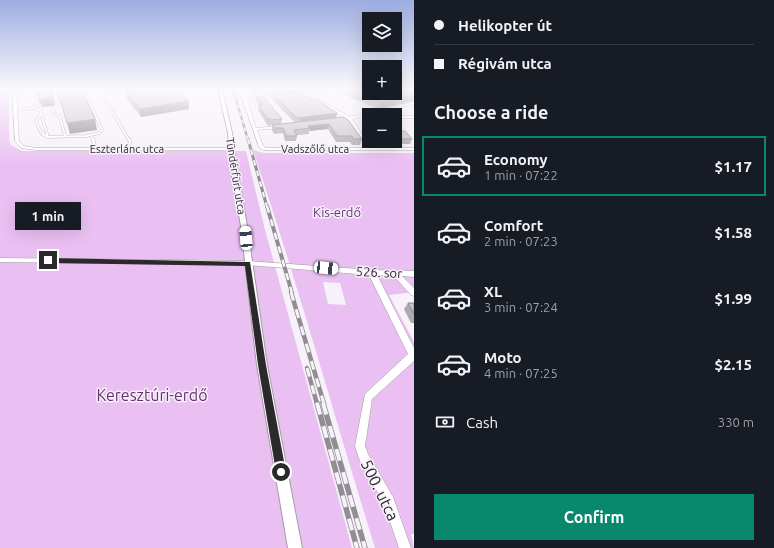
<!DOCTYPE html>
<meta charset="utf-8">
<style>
:root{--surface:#171b24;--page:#20242c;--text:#f1f3f6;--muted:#9ea1a6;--line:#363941;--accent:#08886c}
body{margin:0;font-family:Ubuntu,sans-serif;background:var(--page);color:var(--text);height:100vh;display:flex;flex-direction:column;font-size:15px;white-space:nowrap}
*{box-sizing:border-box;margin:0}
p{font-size:13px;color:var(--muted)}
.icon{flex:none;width:22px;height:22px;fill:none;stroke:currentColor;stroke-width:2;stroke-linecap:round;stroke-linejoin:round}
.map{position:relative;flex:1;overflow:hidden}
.sheet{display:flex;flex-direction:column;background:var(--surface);width:360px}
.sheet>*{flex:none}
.banner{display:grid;align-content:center;height:88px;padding:0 20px;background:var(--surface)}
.fabs{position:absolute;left:362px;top:12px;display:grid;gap:8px}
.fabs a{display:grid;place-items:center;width:40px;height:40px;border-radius:0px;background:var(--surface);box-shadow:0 4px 16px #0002;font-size:20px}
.end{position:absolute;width:18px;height:18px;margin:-9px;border:5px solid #2b292c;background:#fff;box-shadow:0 0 0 2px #fff}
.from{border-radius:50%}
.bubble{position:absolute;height:28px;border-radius:0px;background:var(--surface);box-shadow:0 4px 16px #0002;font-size:13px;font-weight:600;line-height:28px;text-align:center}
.car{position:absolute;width:12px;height:24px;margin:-12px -6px;border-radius:5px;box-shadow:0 0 3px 1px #0007;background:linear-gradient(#fff 24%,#345 0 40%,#fff 0 76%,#345 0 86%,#fff 0)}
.banner b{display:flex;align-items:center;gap:14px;height:38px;font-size:15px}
.banner b+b{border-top:1px solid var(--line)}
.banner i{width:10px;height:10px;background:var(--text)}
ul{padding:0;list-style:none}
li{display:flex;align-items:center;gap:12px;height:60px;margin:0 8px 6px;padding:0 12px;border:2px solid transparent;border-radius:0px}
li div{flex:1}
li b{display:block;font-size:15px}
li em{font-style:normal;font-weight:600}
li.selected{border-color:var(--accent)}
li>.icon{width:36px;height:36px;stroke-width:1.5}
h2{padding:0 20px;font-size:18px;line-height:48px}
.pay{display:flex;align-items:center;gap:10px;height:44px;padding:0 20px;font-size:15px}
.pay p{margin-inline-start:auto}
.cta{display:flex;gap:8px;margin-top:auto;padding:8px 20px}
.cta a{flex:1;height:46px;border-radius:0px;background:var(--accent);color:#fff;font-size:16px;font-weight:600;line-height:46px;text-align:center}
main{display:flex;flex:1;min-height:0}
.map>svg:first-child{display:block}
</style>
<main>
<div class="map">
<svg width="414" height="548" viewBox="0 0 414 548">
<rect width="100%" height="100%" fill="#f7f1f9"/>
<path fill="#eac0f2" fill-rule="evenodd" d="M0,89H9V139L11,145L22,151H246L264,226L352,548H0Z
M253,150L264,153H414V292L389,295L414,342V534H411L414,548H375C334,415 297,282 253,150ZM323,282L340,283L346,305L328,304Z"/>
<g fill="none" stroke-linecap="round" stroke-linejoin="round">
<defs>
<path id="service-far1" d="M35,89L37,98
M54,89L58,105L53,110V113L60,117L65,136
M128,89L102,94L129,140
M198,89L200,99
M34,107L38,105L37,98L42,96
M15,110L33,108L40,110L41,113L36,122L42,134L48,137L86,136L99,133L102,130L83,89
M41,113L48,137
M91,135L93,140"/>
<path id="service" d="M91,149L94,142L93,139
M128,149L130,142L129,139"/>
<path id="minor" d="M12,89H16L19,141L24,146L36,148H232L234,149L232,150H36L21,148L15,141Z
M239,89H243L246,98L283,96L285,97L283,98L247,100L256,128L280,126L282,127L280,128L257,130L263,146L266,148H367L349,120L339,122V120L346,118L304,95L296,89H300L307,93L333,89L309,94L350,117L414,102V104L352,119L371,148H414V150H263L259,147Z
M395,116H414V118H395Z
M0,258L248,261L373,270L414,271V277L402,276L414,288V296L411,295L394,276L377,275L414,348V361L372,399L365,446L368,454L393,497L411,548H399L384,504L360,461L355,446L365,394L408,354L369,275L248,265L0,262Z"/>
<path id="tertiary" d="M218,89H222L232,133L236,165L247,226L267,365L302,548H288L257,365L241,226L230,165L228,133Z"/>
</defs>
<use href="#service-far1" stroke="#a29ca3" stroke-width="3"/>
<use href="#service" stroke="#a29ca3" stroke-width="3.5"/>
<use href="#minor" stroke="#a29ca3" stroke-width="1"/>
<use href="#tertiary" stroke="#a29ca3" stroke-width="2"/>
<use href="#service-far1" stroke="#fff" stroke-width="2"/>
<use href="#service" stroke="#fff" stroke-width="2.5"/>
<use href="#minor" fill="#fff" fill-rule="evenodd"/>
<use href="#tertiary" fill="#fff" fill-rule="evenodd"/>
<defs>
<path id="rail-far4" d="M233,89L248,140"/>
<path id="rail-far3" d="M248,139L267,207"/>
<path id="rail-far2" d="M267,206L292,293"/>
<path id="rail-far1" d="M291,292L324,404
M307,368L317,404"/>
<path id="rail" d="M317,403L357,548
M323,403L365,548"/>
</defs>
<use href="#rail-far4" stroke="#918d92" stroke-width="2.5"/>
<use href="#rail-far3" stroke="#918d92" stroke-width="3"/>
<use href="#rail-far2" stroke="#918d92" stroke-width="4"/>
<use href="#rail-far1" stroke="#918d92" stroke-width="4.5"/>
<use href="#rail" stroke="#918d92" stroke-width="5.5"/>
<use href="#rail-far4" stroke="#f7f1f9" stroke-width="1.5" stroke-dasharray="4" stroke-linecap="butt"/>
<use href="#rail-far3" stroke="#f7f1f9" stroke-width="2" stroke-dasharray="5.5" stroke-linecap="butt"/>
<use href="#rail-far2" stroke="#f7f1f9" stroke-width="2.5" stroke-dasharray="7" stroke-linecap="butt"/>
<use href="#rail-far1" stroke="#f7f1f9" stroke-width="3" stroke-dasharray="9" stroke-linecap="butt"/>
<use href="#rail" stroke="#f7f1f9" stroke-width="4" stroke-dasharray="12" stroke-linecap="butt"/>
</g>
<path fill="#aea8af" d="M138,89L182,91V95L189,101V109L141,117L127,99L126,92L138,90Z
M251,89H262L255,95Z
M262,89H299L298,92L337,113L336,118L362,139L360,145H352L350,142H336L328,129L309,131V134L297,135L296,141H285L283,133L274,134L272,130V125L268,126L258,110L259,105L256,101L257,96L282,119L281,124L295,123L273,100L274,95H268Z
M300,89H317L306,90Z
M334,89H414V101L378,109L334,90Z
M369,119V131L366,126L367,121Z
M395,131L412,139L410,144H400L398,143H377L376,141H395Z
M408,303H414V323H411L404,309Z"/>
<path fill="#8d888e" d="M51,89L55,104L54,106L42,107L39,100Z
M255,89H262L255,95Z
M284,89H299L298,92L283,95Z
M414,94V101L378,109L381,102Z
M189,101V109L141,117L140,109Z
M337,113L336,118L299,124L300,118Z
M95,119L97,130L70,134L67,123Z
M329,124L328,129L309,131L310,128L308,126Z"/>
<path fill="#cac3cb" stroke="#8d888e" d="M51,89L53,97L51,98L39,100L38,91Z
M57,89H82L95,119L67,123Z
M138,89H179L182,91L179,92L189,101L140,109L126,92L139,90Z
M350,89H369V93H395V89H414V94L381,102Z
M300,92L312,99H316L337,113L297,118L274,95Z
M257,96H263L282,119L269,120L258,105H263Z
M344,117L348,120L362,139H353L352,136H337L329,124L308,126L310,128L294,130L297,136H286L283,128H275L272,125Z
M395,131H405L412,139H402L400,137H395Z
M408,303H414V314Z"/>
<linearGradient id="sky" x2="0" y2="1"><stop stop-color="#9dace1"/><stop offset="0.54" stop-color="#fbf9fc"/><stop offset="1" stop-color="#fbf9fc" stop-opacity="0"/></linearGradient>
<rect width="414" height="165" fill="url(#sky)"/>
<path fill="#2b292c" d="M48,258L250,262L266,365L286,472L285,475L281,477L278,475L276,472L258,365L245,266L48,263L45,260Z"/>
<g text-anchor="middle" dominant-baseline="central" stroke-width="3" stroke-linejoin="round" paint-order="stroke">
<g font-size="11" fill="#2b292c" stroke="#f7f1f9">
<text x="127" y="149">Eszterlánc utca</text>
<text x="315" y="149">Vadszőlő utca</text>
<text transform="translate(236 176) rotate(81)">Tündérfürt utca</text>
</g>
<g font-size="13" fill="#693174" stroke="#f7f1f9">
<text x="337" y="212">Kis-erdő</text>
</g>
<g font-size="13" fill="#2b292c" stroke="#f7f1f9">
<text transform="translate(379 272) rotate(3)">526. sor</text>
</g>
<g font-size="16" fill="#693174" stroke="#f7f1f9">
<text x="152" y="395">Keresztúri-erdő</text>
</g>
<g font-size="16" fill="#2b292c" stroke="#f7f1f9">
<text transform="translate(380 490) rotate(64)">500. utca</text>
</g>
</g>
</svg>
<div class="fabs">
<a><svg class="icon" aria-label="layers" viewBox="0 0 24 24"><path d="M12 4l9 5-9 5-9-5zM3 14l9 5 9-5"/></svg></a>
<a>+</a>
<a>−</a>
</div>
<i class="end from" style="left:281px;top:472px"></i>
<i class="end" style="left:48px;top:260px"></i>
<div class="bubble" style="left:15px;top:202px;width:66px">1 min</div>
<i class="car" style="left:246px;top:238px;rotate:355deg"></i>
<i class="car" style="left:326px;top:268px;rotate:96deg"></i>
</div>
<section class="sheet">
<div class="banner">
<b><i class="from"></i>Helikopter út</b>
<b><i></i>Régivám utca</b>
</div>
<h2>Choose a ride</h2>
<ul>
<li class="selected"><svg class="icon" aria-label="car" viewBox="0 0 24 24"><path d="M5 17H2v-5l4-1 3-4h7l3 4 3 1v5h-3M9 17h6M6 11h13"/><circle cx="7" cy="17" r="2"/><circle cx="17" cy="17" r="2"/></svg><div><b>Economy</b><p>1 min · 07:22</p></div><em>$1.17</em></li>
<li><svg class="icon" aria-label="car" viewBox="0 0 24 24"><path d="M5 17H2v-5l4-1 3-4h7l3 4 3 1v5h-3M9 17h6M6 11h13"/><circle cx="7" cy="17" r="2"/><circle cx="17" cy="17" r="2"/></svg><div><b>Comfort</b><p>2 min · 07:23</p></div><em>$1.58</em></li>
<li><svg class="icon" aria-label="car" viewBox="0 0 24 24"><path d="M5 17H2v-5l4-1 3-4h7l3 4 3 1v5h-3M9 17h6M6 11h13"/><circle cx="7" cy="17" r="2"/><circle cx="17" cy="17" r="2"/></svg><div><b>XL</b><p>3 min · 07:24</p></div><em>$1.99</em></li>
<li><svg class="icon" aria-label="car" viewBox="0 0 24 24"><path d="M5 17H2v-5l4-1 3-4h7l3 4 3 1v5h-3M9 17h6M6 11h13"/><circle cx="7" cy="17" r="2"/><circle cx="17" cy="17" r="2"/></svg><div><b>Moto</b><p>4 min · 07:25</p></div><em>$2.15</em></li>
</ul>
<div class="pay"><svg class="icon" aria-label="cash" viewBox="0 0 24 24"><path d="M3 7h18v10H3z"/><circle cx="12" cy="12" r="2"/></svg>Cash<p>330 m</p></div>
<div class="cta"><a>Confirm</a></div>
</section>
</main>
